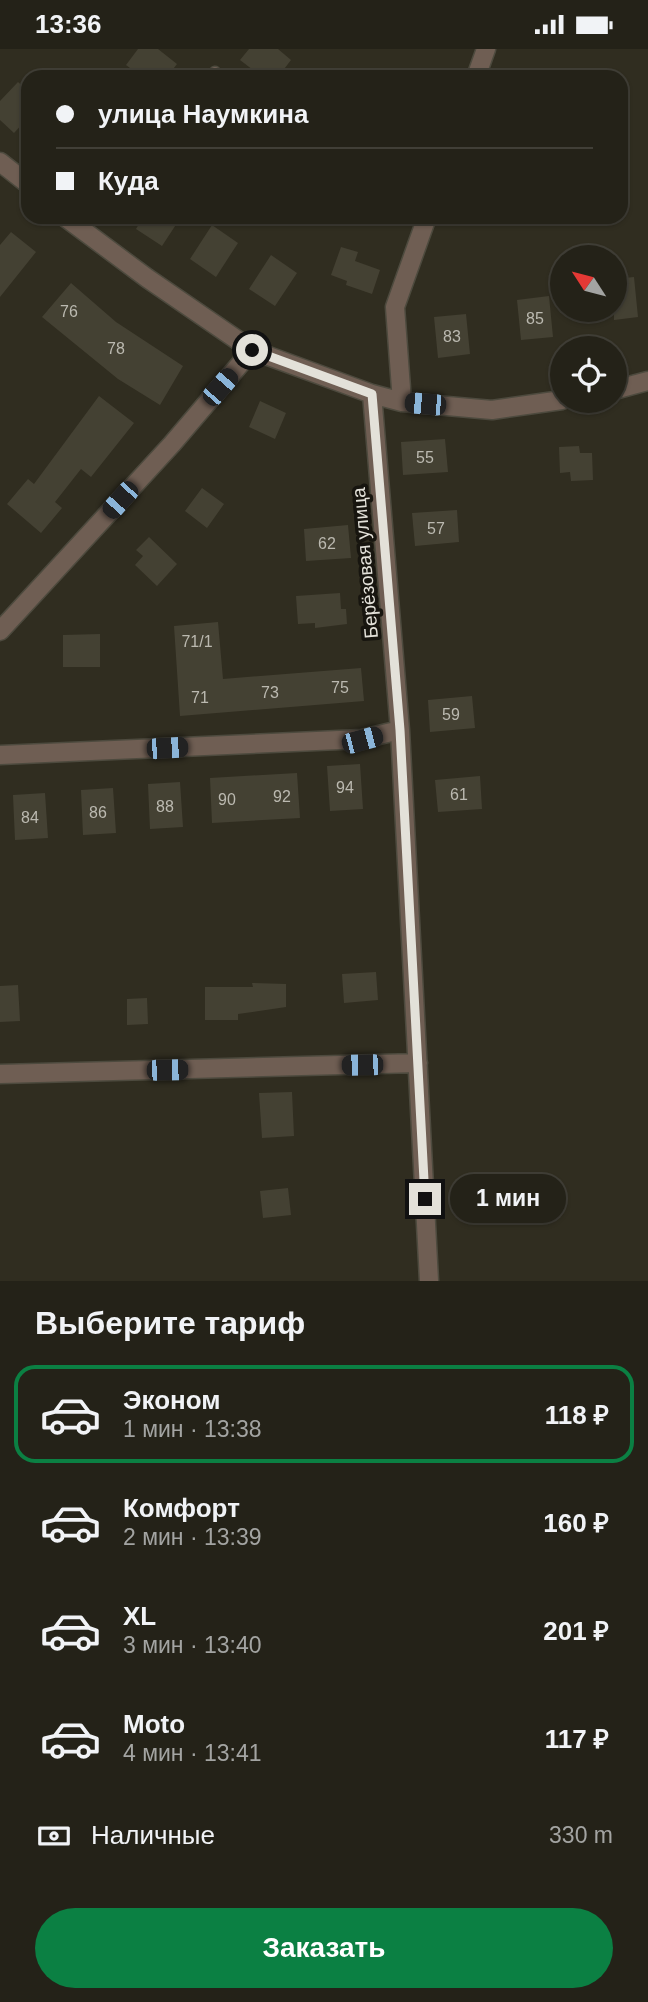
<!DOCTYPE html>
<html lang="ru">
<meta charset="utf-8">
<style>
:root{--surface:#242218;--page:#2c2a21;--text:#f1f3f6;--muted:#a3a4a2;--line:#413f37;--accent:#0b8043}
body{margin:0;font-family:Arial,sans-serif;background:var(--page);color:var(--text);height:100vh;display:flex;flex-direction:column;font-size:26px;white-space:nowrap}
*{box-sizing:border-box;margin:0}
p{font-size:23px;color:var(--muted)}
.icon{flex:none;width:38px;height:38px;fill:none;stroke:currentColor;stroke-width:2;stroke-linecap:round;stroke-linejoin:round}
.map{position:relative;height:1232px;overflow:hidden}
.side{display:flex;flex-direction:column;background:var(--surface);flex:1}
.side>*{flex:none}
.guide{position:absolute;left:21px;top:21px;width:607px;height:154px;border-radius:21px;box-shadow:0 2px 5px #0004,0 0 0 2px var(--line);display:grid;align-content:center;height:154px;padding:0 35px;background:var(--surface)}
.needle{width:46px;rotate:306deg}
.buttons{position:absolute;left:550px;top:196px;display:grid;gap:14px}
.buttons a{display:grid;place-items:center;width:77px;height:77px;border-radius:50%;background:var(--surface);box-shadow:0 2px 5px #0004,0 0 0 2px var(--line);font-size:35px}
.end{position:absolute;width:32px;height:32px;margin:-16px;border:9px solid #e3e1d9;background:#111;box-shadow:0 0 0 4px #111}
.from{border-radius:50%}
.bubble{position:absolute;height:49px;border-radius:24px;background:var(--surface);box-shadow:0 2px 5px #0004,0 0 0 2px var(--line);font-size:23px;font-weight:600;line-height:49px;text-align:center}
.car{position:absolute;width:21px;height:42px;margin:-21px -10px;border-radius:9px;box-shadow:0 0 5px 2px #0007;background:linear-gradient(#222 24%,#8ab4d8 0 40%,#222 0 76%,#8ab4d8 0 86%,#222 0)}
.guide b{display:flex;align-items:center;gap:24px;height:66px;font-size:26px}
.guide b+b{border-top:2px solid var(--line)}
.guide i{width:18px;height:18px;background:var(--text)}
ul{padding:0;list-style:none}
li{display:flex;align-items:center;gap:21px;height:98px;margin:0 14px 10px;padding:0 21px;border:4px solid transparent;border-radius:21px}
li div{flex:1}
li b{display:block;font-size:26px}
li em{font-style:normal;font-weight:600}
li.selected{border-color:var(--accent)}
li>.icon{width:63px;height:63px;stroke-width:1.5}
h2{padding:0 35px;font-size:32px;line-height:84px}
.pay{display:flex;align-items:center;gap:18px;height:77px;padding:0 35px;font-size:26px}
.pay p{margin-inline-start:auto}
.primary-button{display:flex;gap:14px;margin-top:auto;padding:14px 35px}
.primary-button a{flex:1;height:80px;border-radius:42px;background:var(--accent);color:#fff;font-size:28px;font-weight:600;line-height:80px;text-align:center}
.status{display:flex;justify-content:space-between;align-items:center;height:49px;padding:0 35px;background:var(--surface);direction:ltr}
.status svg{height:19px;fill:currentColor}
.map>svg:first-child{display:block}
</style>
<div class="status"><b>13:36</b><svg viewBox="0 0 49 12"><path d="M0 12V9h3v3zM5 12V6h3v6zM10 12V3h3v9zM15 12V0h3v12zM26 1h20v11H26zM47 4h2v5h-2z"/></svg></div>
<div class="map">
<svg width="648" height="1232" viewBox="0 0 648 1232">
<rect width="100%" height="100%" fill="#302d20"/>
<path fill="#444133" d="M138,0H158L177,15L167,28H142L126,16Z
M249,0H278L291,11L278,28H262L240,11Z
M18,33L28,42V69L14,84L0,71V52Z
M143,168H181L162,197L136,180Z
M212,176L238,194L216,228L190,210Z
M11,183L36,203L0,248V196Z
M341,198L358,203L355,212L380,221L372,245L346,236L347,232L331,226Z
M271,206L297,224L275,257L249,240Z
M634,228L638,268L614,271V230Z
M71,234L116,273L183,317L160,356L118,330L42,268Z
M549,247L553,288L521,291L517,251Z
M466,265L470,305L438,309L434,268Z
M99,347L134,374L91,428L81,420L55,453L62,459L41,484L7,455L28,430L34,435Z
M260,352L286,364L275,390L249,378Z
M445,390L448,423L403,426L401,393Z
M579,397L580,404H592L593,431L571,432L570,423L560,424L559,398Z
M202,439L224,455L207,479L185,462Z
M457,461L459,493L415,497L412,464Z
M348,476L351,509L306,512L304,480Z
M149,488L177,515L157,537L135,516L143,507L136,501Z
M340,544L341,560H346L347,575L315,579V574L298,575L296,547Z
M218,573L223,630L361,619L364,652L180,667L174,577Z
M100,585V618H63V586Z
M472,647L475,679L430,683L428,651Z
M360,715L363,760L330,762L327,717Z
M297,724L300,769L212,774L210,729Z
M480,727L482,760L438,763L435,731Z
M180,733L183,778L150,780L148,735Z
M113,739L116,784L83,786L81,741Z
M45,744L48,789L15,791L13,746Z
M376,923L378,951L344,954L342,925Z
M252,934L286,935V958L238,965V971H205V938H253Z
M18,936L20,972L0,973V937Z
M147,949L148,975L127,976V950Z
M292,1043L294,1087L262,1089L259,1044Z
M288,1139L291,1166L263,1169L260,1142Z"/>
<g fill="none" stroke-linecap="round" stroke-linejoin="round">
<defs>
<path id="service" d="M211,28L215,23"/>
<path id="minor" d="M476,28L486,0
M0,113L28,135
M65,168L147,229L252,301L372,345L402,353L492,361L562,351
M614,341L648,332
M372,345L400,681L429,1232
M402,353L395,258L427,168
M0,582L172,395L252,301
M0,706L362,690L400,681
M0,1025L418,1014"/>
</defs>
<use href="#service" stroke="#4d4a3e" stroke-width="13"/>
<use href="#minor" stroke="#4d4a3e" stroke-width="21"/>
<use href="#service" stroke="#6f5e53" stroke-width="10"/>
<use href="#minor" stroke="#6f5e53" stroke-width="18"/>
</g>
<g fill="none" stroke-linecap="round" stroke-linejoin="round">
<path stroke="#e3e1d9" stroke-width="9" d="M252,301L372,345L400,681L425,1150"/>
</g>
<g text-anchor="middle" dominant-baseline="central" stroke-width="7" stroke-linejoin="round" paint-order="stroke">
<g font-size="16" fill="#bbb9b0">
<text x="69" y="262">76</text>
<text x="535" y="269">85</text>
<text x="452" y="287">83</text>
<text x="116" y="299">78</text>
<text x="425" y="408">55</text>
<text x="436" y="479">57</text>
<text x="327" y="494">62</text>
<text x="197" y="592">71/1</text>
<text x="340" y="638">75</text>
<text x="270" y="643">73</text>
<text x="200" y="648">71</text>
<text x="451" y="665">59</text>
<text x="345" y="738">94</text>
<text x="459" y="745">61</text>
<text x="282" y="747">92</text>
<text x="227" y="750">90</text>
<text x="165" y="757">88</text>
<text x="98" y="763">86</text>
<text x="30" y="768">84</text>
</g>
<g font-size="19" fill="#e3e1d9" stroke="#17150f">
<text transform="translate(365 514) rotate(-95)">Берёзовая улица</text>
</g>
</g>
</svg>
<div class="buttons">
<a><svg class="needle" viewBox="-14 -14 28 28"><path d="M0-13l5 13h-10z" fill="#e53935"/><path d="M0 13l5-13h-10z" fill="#a3a4a2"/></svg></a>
<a><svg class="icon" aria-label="locate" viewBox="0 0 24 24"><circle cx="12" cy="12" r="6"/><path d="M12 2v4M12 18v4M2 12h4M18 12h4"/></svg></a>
</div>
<i class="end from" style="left:252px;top:301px"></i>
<i class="end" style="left:425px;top:1150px"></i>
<div class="bubble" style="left:450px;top:1125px;width:116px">1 мин</div>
<i class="car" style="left:220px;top:338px;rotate:41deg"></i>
<i class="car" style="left:425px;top:355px;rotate:275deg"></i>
<i class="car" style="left:120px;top:451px;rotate:222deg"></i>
<i class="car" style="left:362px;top:691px;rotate:75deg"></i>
<i class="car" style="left:167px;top:699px;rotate:87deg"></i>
<i class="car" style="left:362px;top:1016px;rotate:269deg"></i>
<i class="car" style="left:167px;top:1021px;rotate:89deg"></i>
<div class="guide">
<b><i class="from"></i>улица Наумкина</b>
<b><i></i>Куда</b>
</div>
</div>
<section class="side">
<h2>Выберите тариф</h2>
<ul>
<li class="selected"><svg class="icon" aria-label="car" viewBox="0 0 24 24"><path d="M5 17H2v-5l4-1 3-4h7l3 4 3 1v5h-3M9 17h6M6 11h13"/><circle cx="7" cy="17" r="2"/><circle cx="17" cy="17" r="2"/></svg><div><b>Эконом</b><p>1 мин · 13:38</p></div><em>118 ₽</em></li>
<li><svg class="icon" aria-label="car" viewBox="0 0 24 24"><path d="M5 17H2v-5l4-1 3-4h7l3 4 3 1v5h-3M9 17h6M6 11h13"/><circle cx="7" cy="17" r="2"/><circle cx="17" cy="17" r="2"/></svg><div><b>Комфорт</b><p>2 мин · 13:39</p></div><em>160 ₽</em></li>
<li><svg class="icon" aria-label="car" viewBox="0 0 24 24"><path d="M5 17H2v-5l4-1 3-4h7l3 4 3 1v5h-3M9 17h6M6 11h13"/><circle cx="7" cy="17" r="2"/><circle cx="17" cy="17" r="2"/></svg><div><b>XL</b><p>3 мин · 13:40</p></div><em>201 ₽</em></li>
<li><svg class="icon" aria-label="car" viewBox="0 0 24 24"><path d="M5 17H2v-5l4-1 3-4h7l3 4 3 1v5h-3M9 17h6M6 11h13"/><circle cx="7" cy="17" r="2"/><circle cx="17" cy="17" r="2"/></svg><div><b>Moto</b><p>4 мин · 13:41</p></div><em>117 ₽</em></li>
</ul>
<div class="pay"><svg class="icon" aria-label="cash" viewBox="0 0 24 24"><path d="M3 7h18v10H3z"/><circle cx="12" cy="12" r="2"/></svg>Наличные<p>330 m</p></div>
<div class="primary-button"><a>Заказать</a></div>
</section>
